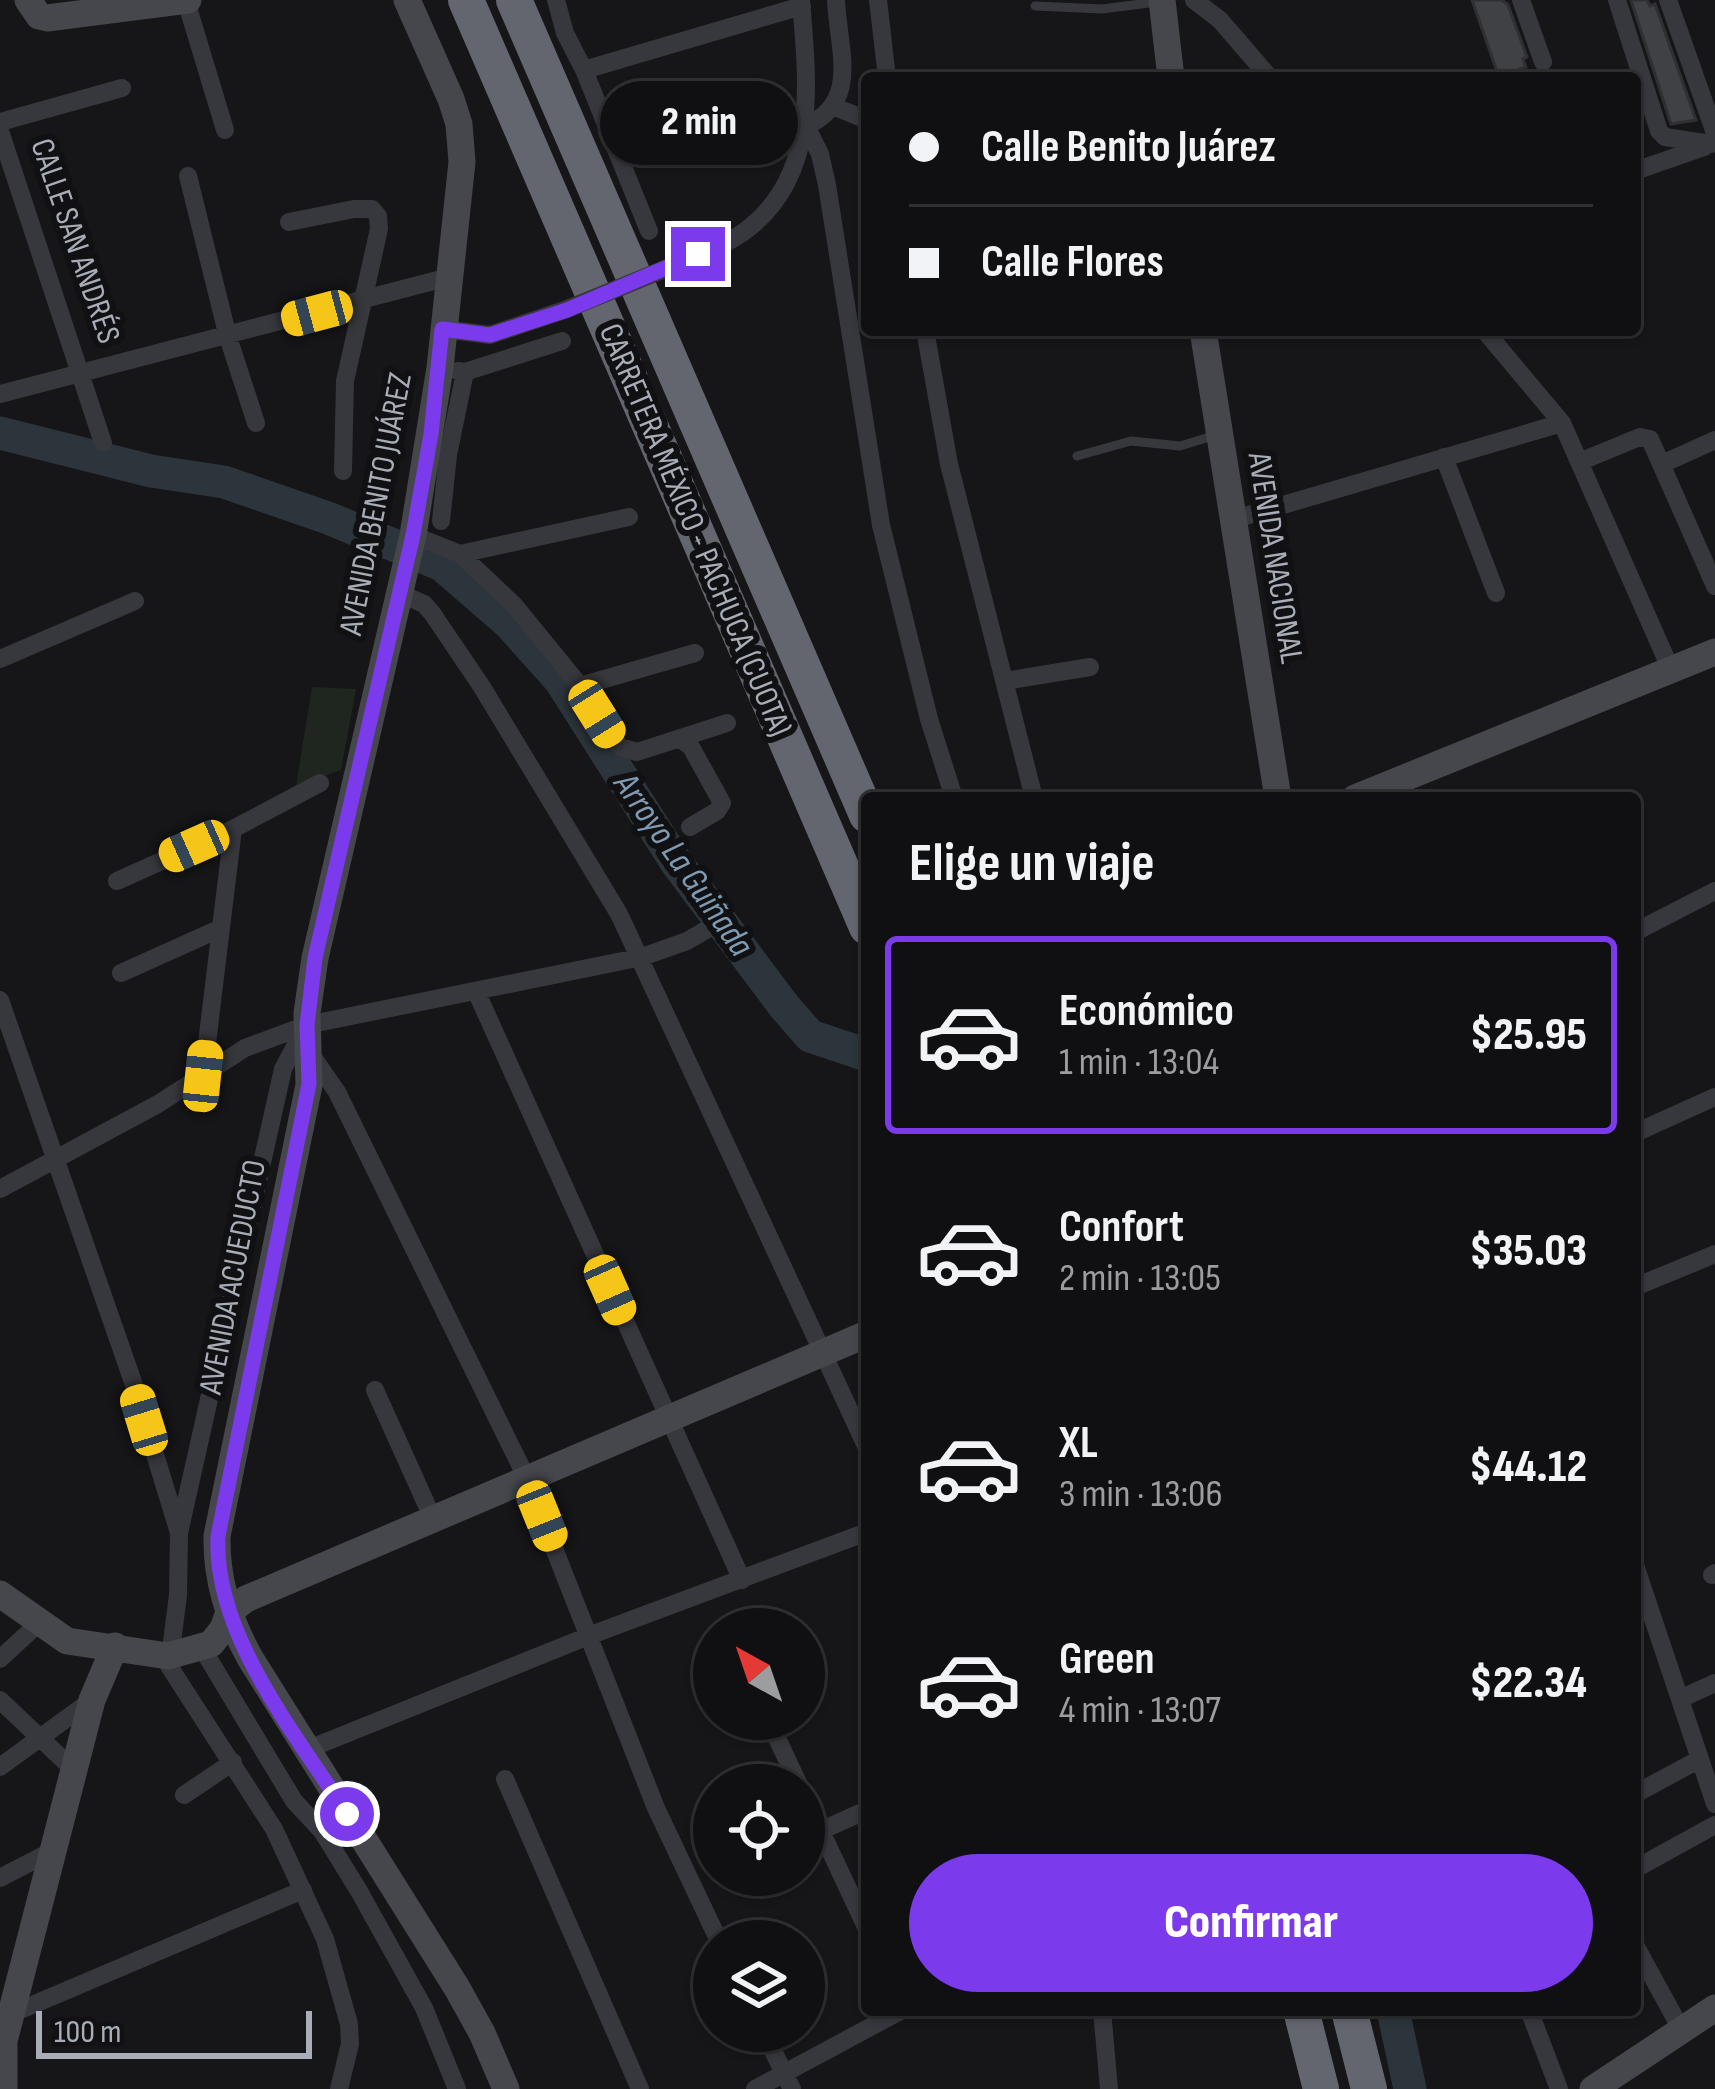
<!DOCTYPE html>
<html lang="es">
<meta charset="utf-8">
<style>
:root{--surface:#101012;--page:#1e1e20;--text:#f1f3f6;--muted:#9c9d9f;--line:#303032;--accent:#7c3aed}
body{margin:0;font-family:"Sofia Sans Condensed",sans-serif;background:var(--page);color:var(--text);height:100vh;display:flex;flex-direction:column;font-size:45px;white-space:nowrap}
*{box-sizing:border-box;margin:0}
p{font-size:39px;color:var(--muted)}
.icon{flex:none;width:66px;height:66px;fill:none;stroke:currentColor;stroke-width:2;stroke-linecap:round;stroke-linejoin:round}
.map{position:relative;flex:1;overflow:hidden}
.panel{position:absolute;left:861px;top:792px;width:780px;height:1224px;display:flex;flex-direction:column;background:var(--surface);border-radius:12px;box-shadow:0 3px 9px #0004,0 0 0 3px var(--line)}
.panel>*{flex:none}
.banner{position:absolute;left:861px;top:72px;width:780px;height:264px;border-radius:12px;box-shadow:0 3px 9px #0004,0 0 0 3px var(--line);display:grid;align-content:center;height:264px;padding:0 48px;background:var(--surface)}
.needle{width:78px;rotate:320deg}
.controls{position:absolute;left:693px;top:1608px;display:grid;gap:24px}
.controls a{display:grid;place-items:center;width:132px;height:132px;border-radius:50%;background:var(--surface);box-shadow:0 3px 9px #0004,0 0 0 3px var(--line);font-size:60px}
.scale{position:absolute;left:36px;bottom:30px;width:276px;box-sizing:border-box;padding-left:12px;border:6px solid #a8adb8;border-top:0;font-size:33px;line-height:42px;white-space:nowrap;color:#a8adb8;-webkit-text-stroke:9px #111113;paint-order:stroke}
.end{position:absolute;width:54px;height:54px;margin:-27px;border:15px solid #7c3aed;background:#fff;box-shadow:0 0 0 6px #fff}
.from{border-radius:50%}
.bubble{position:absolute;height:84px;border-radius:42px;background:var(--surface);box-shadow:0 3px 9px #0004,0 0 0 3px var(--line);font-size:39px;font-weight:800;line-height:84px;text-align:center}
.car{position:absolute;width:36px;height:72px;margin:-36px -18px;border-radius:15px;box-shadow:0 0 9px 3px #0007;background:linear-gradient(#f5c518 24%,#345 0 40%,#f5c518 0 76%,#345 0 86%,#f5c518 0)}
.banner b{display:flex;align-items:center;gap:42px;height:114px;font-size:45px}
.banner b+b{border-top:3px solid var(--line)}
.banner i{width:30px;height:30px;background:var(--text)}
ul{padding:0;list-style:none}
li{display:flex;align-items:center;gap:36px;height:198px;margin:0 24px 18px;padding:0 24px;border:6px solid transparent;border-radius:12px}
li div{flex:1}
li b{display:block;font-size:45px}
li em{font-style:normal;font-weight:800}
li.on{border-color:var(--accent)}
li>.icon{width:108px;height:108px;stroke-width:1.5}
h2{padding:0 48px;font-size:54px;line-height:144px}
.button{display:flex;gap:24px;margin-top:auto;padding:24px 48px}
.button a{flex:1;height:138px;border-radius:72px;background:var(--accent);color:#fff;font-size:48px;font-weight:800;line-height:138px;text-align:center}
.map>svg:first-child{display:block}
</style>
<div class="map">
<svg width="1715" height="2089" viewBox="0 0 1715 2089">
<rect width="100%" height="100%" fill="#161618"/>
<path fill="#1e261f" d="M312,687L356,689L341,770L296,786Z"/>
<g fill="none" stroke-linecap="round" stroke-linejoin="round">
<path stroke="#2c353c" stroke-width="33" d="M0,433L151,471L224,482L328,518L442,565L509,623L560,680L676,862L784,1006L810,1036L867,1055
M1393,2010L1410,2089"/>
</g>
<path fill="#404145" stroke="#303034" stroke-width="3" d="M1472,0H1502L1508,5L1527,57L1523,59L1526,67L1499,77Z
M1631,0H1647L1650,6L1655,4L1696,120L1671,124Z"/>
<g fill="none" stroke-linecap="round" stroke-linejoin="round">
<path stroke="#37383d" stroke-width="9" d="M1035,6L1102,9L1157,2
M1077,456L1131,441L1180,446L1213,436"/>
<path stroke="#37383d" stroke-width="18" d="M556,0L565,33L584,70L649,231
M878,0L887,78
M1194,0L1220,20L1270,78
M1521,0L1543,62
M1617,0L1659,131L1665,137L1711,144
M1668,0L1715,133
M186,1L225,130
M584,70L802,6
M835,107L867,120
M0,122L122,88
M806,126L820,154L827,185L881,525L929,719L954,798
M806,126C861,102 838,49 836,0
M0,131L103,443
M1635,171L1704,147
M188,176L228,337L256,423
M289,222L354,209H372L378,216L379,229L345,381L343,471
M665,269C692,257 725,247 749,228C820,172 807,79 801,0
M443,329L490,335L567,309
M925,330L949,464L1034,798
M1484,330L1562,423L1671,670
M458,371L465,372L562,341
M0,394L449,277
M1444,457L1496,593
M1579,462L1640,437L1650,439L1715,586
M1662,464L1715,440
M1232,520L1562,423
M441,521L448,455L465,372
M413,535L460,554L514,605L580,686L620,747L637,752L727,723
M460,554L629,517
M399,593L424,604L432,613L482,687L619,914L867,1448
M0,659L135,601
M1005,681L1090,667
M580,686L695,653
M682,740L691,747L722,803L717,811L690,827
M117,881L233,829L320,783
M1635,932L1715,891
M121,973L219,929
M476,991L742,1580
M0,1000L133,1382L179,1533
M306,1026L283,1069L179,1533L178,1595L169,1666L274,1829L325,1939L349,2024L350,2044L339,2089
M310,1053L337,1092L526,1477L656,1808L719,1941
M203,1076L233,829
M1635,1133L1715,1097
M0,1189L158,1104L245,1048L307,1025L642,957L687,941L711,927
M1635,1287L1715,1254
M375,1390L433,1519
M1635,1565L1715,1804
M1712,1575L1715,1573
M202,1648L294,1801L322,1831L359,1891L424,2008L457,2089
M0,1659L39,1623
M1680,1699L1715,1683
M0,1700L74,1770
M768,1719L799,1785
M306,1750L591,1635L867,1532
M0,1767L92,1700
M505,1779L640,2089
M1635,1794L1700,1759
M184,1795L233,1762
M804,1795L867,1929
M820,1831L867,1810
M1635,1869L1715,1825
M0,1878L54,1850
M1635,1945L1681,2029
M1102,2010L1109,2089
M1529,2010L1559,2089
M11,2014L303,1890
M763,2031L792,2089
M755,2089L902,2010"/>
<path stroke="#45474d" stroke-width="27" d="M28,0L39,16L47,18L188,0
M407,0L451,99L459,124L462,162L440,368L413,535L315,958L307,1013L309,1085L217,1536C216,1579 229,1620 250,1658L457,1988L482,2033L506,2089
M1162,0L1171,78
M1203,330L1278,798
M1355,798L1715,652
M0,1594L67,1641L168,1656L211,1644L223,1629L229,1612L246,1599L867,1334
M4,2089V2041L11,2014L92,1700L115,1646
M1593,2089L1715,2008"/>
<path stroke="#63666e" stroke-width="36" d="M466,0L867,927
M514,0L867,815
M1301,2010L1321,2089
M1349,2010L1369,2089"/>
<path stroke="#37383d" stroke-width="18" d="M567,309L665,269"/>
</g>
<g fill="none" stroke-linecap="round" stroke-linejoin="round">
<path stroke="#7c3aed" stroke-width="15" d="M347,1814C296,1734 213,1634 218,1536L309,1084L307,1025L315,958L413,535L431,434L442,329L490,335L567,310L698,254"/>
</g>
<g text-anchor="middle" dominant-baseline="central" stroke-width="12" stroke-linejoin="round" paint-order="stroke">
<g font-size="33" fill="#a8adb8" stroke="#111113">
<text transform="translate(75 241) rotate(71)">CALLE SAN ANDRÉS</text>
<text transform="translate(376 504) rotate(-79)">AVENIDA BENITO JUÁREZ</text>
<text transform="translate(695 530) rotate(67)">CARRETERA MÉXICO - PACHUCA (CUOTA)</text>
<text transform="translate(1275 558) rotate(81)">AVENIDA NACIONAL</text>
<text transform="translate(233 1277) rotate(-79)">AVENIDA ACUEDUCTO</text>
</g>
<g font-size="36" font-style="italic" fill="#7f9bb3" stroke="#111113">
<text transform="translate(683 865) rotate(55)">Arroyo La Guiñada</text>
</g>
</g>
</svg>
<div class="controls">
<a><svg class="needle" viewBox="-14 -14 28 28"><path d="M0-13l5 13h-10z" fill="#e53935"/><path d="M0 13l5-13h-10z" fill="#9c9d9f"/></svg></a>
<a><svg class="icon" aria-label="locate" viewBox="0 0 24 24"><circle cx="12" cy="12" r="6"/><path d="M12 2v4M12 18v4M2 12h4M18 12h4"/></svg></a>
<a><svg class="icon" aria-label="layers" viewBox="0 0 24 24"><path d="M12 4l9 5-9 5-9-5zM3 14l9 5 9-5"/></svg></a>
</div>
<div class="scale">100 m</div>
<i class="end from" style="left:347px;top:1814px"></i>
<i class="end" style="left:698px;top:254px"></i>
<div class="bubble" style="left:600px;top:81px;width:198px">2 min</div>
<i class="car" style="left:317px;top:313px;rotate:255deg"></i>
<i class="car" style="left:597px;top:714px;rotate:148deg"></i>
<i class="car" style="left:194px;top:846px;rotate:246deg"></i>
<i class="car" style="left:203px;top:1076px;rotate:6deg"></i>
<i class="car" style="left:610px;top:1290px;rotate:156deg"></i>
<i class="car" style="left:144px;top:1420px;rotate:343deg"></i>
<i class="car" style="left:542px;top:1516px;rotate:158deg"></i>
<div class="banner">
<b><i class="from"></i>Calle Benito Juárez</b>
<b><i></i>Calle Flores</b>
</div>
<section class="panel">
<h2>Elige un viaje</h2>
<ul>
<li class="on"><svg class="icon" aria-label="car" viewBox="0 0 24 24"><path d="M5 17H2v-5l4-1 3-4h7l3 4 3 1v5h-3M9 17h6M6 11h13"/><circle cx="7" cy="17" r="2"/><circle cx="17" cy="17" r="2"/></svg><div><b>Económico</b><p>1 min · 13:04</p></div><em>$25.95</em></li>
<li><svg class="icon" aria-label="car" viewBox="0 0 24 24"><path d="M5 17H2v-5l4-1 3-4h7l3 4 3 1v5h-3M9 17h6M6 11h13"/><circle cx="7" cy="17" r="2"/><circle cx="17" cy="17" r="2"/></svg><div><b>Confort</b><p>2 min · 13:05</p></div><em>$35.03</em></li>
<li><svg class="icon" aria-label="car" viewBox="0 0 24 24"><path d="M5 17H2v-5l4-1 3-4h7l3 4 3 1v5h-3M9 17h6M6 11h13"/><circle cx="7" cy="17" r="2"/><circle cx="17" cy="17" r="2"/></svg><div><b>XL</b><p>3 min · 13:06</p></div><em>$44.12</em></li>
<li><svg class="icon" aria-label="car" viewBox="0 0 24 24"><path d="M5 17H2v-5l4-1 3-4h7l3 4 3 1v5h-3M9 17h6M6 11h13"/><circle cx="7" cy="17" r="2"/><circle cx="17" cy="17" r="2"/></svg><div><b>Green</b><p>4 min · 13:07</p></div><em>$22.34</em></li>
</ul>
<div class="button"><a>Confirmar</a></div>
</section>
</div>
